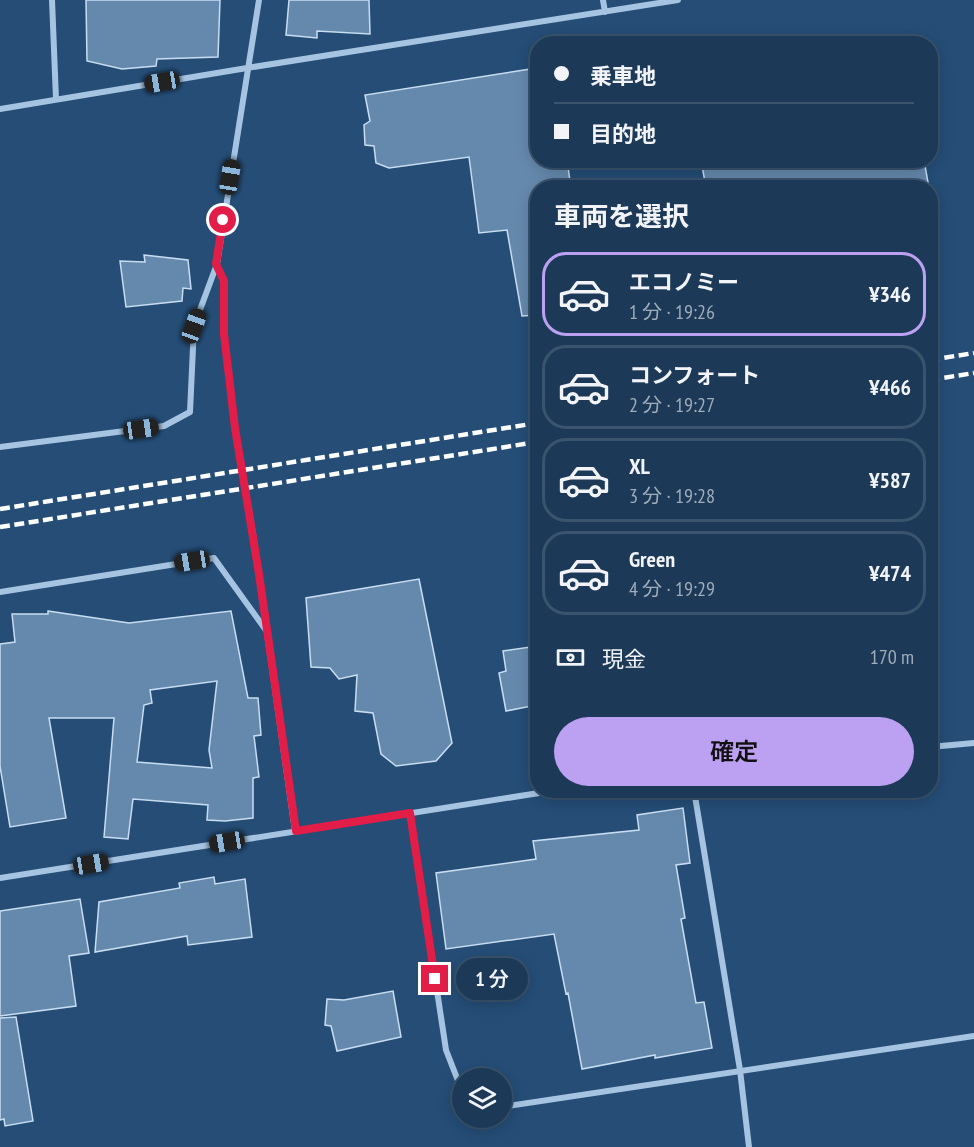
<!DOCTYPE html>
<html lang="ja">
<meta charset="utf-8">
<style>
:root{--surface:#1c3a58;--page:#294561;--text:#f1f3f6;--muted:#a0adba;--line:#3a546e;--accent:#bca0f2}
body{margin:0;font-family:"PT Sans Narrow","Noto Sans JP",sans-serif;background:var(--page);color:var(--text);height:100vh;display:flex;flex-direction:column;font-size:22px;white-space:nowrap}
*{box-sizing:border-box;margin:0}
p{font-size:20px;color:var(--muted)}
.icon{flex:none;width:33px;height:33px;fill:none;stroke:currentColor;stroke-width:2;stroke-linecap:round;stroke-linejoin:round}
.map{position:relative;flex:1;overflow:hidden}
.drawer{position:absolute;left:530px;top:180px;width:408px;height:618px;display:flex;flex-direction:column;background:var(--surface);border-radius:24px;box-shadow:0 3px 15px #0003,0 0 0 2px var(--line)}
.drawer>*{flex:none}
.top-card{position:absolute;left:530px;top:36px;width:408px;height:132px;border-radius:24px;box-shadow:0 3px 15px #0003,0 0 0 2px var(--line);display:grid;align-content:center;height:132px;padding:0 24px;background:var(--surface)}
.tools{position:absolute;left:452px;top:1068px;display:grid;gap:12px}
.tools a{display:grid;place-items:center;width:60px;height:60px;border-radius:50%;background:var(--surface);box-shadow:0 3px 15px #0003,0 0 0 2px var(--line);font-size:30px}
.end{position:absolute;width:27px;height:27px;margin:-14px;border:8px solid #e11d48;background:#fff;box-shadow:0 0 0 3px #fff}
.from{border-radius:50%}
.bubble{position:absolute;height:42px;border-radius:21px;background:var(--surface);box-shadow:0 3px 15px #0003,0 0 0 2px var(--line);font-size:20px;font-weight:600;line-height:42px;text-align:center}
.car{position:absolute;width:18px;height:36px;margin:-18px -9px;border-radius:8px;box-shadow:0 0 4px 2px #0007;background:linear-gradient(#222 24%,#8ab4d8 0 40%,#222 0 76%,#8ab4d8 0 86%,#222 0)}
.top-card b{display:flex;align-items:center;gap:21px;height:57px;font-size:22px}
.top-card b+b{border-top:2px solid var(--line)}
.top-card i{width:15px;height:15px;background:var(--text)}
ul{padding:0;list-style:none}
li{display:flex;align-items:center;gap:18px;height:84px;margin:0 12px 9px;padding:0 12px;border:3px solid var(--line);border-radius:24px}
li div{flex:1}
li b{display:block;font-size:22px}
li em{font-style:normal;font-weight:600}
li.active{border-color:var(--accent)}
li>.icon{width:54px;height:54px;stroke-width:1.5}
h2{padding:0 24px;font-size:27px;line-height:72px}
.pay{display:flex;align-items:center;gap:15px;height:66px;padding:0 24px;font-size:22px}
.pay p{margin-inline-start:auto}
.cta{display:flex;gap:12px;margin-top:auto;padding:12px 24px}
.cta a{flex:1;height:69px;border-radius:36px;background:var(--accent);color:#111;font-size:24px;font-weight:600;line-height:69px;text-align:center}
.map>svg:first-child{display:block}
</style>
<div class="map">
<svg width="974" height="1147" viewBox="0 0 974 1147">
<rect width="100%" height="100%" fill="#254d76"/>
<path fill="#6589ad" stroke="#c8ddf2" stroke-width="1.5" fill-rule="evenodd" d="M86,0H220L218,57L157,59L156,66L122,69L87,61Z
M289,0H369L370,34L317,31V38L286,35Z
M537,68V160H567L571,188H537V315L522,316L507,230L479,233L469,157L389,168L376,163L374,146L365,145L364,125L370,121L365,95Z
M701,160H924L929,188H706Z
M144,255L188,260L191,289L183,288L182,301L126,307L120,261L145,262Z
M419,579L452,743L436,761L396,766L381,754L373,713L355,711L357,675L339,679L330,668L311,667L306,598Z
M48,611L129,623L231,611L248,698H258L261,735L254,736L259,777L253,778V818L225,821L207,820L208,805L133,799L128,839L104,837L114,718H49L66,818L10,827L0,766V644L15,642L12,614H48ZM217,681L209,750L212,768L137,762L144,705L152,703L150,690Z
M537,646V705L506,711L499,673L506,671L503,651Z
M683,808L690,863L676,865L685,918L681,919L696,1003L704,1002L712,1048L655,1058V1055L582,1069L568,993L566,994L554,934L446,949L436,873L536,859L533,841L639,830L637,815Z
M214,877L215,884L245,879L252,937L188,945L187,936L95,952L99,902L180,888L179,883Z
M80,899L89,953L69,956L76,1006L0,1016V911Z
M393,991L401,1037L337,1051L331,1026L325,1025L327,999L344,1000Z
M16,1017L33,1121L5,1126L4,1119L0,1120V1018Z"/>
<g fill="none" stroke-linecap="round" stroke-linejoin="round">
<path stroke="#a6c4e2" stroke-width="6" d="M52,0L56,99
M603,0L605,12
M0,109L247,68L678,0
M217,265L224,281V334L235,428
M0,447L164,426L190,412L194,326L217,264L259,0
M253,534L295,831
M0,592L214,558L268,633
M930,747L974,743
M694,790L740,1070L749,1147
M410,813L446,1050L462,1091
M0,878L558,790
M501,1107L974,1036"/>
<path stroke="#fff" stroke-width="4.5" stroke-dasharray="10 4.5" stroke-linecap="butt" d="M930,360L974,353
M930,380L974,373
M0,509L537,423
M0,527L537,442"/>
<path stroke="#a6c4e2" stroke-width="6" d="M235,428L253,534"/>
</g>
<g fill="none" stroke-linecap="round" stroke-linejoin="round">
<path stroke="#e11d48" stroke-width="8" d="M223,220L216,264L224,281V334L235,428L259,574L296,831L410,813L435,979"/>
</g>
</svg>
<div class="tools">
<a><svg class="icon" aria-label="layers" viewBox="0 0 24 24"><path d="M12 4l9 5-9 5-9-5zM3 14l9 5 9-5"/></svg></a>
</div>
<i class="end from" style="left:223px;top:220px"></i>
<i class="end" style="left:435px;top:979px"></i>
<div class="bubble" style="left:456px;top:958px;width:72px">1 分</div>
<i class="car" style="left:162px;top:82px;rotate:260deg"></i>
<i class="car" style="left:230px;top:177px;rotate:9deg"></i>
<i class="car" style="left:194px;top:326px;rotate:20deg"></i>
<i class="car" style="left:141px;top:429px;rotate:82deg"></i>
<i class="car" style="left:192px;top:561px;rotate:261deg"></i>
<i class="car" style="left:227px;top:842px;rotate:261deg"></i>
<i class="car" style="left:91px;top:864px;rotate:81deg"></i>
<div class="top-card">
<b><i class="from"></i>乗車地</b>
<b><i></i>目的地</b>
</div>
<section class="drawer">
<h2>車両を選択</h2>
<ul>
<li class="active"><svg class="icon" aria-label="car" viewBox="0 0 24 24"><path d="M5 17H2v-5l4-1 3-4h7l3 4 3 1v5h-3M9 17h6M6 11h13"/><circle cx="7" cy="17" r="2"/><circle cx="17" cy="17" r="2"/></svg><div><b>エコノミー</b><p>1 分 · 19:26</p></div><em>¥346</em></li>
<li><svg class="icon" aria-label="car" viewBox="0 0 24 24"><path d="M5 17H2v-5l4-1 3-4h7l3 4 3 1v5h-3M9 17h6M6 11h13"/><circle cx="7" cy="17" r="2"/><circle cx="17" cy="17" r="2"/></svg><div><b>コンフォート</b><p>2 分 · 19:27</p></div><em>¥466</em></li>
<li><svg class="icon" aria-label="car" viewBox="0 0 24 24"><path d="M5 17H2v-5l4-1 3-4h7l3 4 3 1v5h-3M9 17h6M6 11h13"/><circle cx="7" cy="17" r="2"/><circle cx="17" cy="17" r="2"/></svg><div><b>XL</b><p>3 分 · 19:28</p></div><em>¥587</em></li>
<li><svg class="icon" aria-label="car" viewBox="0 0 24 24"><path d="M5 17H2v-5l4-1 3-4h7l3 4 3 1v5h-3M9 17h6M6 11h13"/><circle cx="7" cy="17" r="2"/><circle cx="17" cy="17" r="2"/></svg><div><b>Green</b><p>4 分 · 19:29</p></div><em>¥474</em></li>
</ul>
<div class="pay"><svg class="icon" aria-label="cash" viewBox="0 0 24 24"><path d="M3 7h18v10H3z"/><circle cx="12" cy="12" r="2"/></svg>現金<p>170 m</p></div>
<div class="cta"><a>確定</a></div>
</section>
</div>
